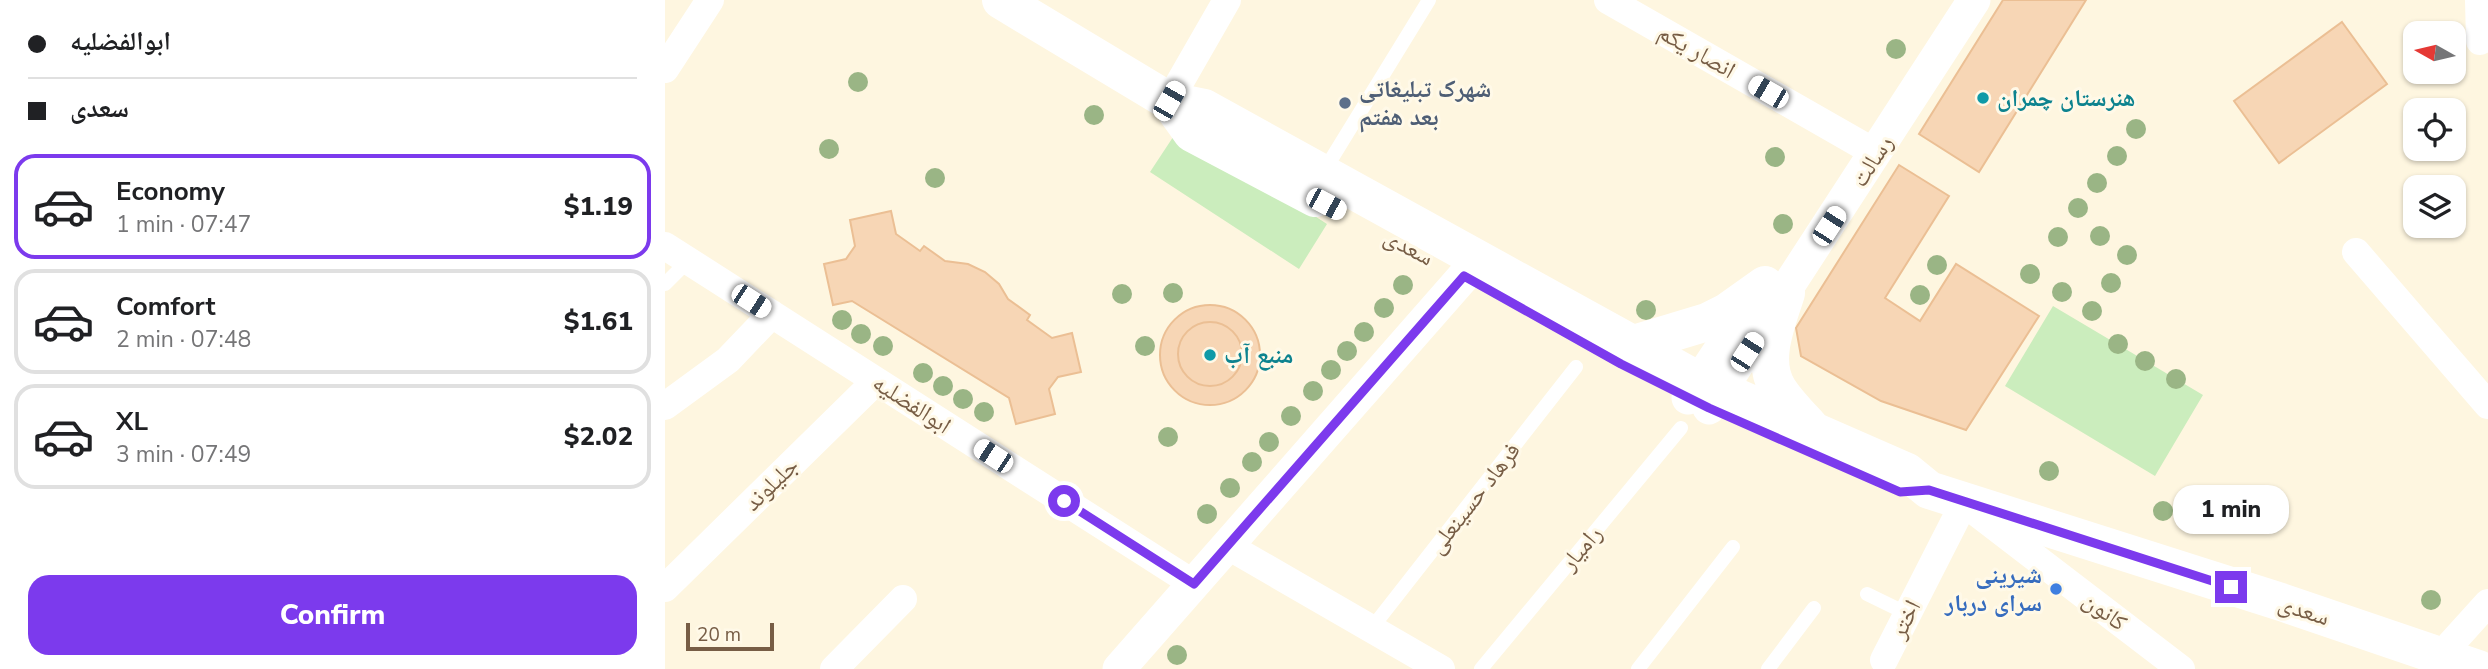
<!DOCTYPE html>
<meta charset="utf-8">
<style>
:root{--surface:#fff;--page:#f6f6f6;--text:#202124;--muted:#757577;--line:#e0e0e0;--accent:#7c3aed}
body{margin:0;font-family:"Nunito Sans","Noto Naskh Arabic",sans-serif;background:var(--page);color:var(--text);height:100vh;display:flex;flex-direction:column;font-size:26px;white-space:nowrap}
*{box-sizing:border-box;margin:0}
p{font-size:23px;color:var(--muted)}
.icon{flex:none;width:38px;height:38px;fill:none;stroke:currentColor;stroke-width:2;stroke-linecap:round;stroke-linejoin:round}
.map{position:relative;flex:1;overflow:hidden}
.details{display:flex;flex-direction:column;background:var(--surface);width:665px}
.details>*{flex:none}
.banner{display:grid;align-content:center;height:154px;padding:0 28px;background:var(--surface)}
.needle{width:46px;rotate:278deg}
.tools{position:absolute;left:1738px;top:21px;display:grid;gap:14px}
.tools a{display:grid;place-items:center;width:63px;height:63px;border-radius:14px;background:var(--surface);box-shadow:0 2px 5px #0004;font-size:35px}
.scale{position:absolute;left:21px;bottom:18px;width:88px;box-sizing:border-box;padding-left:7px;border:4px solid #775d45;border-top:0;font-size:19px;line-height:24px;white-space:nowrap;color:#775d45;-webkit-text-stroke:5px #fff9e8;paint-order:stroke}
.end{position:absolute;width:32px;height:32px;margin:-16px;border:9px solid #7c3aed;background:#fff;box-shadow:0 0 0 4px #fff}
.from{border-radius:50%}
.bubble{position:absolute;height:49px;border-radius:21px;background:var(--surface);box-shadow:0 2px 5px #0004;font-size:23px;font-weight:800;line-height:49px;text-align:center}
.car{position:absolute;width:21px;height:42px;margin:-21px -10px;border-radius:9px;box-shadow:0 0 5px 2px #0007;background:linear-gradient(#fff 24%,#345 0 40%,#fff 0 76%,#345 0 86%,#fff 0)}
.banner b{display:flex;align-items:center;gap:24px;height:66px;font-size:26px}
.banner b+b{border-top:2px solid var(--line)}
.banner i{width:18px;height:18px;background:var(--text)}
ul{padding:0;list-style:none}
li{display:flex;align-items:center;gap:21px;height:105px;margin:0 14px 10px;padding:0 14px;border:4px solid var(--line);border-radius:21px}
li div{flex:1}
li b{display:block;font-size:26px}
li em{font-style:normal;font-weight:800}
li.current{border-color:var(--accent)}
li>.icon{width:63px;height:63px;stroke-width:1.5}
.button{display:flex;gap:14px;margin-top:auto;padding:14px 28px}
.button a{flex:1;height:80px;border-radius:21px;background:var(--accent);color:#fff;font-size:28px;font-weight:800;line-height:80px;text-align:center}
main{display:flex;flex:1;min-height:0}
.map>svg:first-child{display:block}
</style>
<main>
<section class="details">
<div class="banner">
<b><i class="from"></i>ابوالفضلیه</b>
<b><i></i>سعدی</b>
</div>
<ul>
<li class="current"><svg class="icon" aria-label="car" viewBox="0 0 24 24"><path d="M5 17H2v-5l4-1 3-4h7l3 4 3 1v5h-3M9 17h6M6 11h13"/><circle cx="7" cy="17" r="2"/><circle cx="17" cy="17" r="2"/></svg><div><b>Economy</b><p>1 min · 07:47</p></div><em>$1.19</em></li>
<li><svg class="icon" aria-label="car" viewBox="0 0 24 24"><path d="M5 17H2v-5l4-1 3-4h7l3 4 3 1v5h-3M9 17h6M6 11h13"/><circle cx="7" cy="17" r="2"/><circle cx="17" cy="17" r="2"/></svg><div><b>Comfort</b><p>2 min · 07:48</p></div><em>$1.61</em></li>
<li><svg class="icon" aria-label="car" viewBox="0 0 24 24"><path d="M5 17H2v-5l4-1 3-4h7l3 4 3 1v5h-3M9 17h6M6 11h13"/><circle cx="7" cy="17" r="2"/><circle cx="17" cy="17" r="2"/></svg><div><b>XL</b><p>3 min · 07:49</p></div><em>$2.02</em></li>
</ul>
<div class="button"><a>Confirm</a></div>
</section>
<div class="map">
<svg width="1823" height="669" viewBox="0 0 1823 669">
<rect width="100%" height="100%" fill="#fef6e0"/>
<path fill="#cbedbd" d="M514,128L662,224L634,269L485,172Z
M1388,306L1538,395L1490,476L1340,386Z"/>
<path fill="#f7d6b5" stroke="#ebbf94" stroke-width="2" d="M1338,0H1421L1314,172L1254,134Z
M1677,22L1722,84L1614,163L1569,101Z
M1234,165L1284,196L1220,298L1255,321L1291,264L1374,316L1301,430L1216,401L1136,356L1131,328Z
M226,211L231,234L255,251L259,246L280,261L303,264L320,272L334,284L343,299L365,315L362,320L387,338L407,333L416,372L393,377L384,389L390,414L351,424L344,398L187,301L168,305L159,264L181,259L190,246L185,220Z
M495 355a50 50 0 1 1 100 0a50 50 0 1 1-100 0Z
M513 354a32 32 0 1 1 64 0a32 32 0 1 1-64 0Z"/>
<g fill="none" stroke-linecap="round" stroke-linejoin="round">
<path stroke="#fff" stroke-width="14" d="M659,171L764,0
M0,284L23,261
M1202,594L1243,614
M706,629L911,367
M816,669L1016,428
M973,669L1068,547
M1103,669L1149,608"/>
<path stroke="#fff" stroke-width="28" d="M943,0L1195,144
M1814,0L1815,41
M0,69L45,0
M504,101L562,0
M0,246L529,584
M1691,252L1823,405
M0,406L63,360L107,314
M563,546L776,669
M0,588L211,381
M1775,656L1823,603
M1219,660L1299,503L1516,669
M169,669L238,599"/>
<path stroke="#fff" stroke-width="33" d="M1023,398L1079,314
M1044,408L1309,0
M454,669L799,276"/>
<path stroke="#fff" stroke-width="38" d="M336,0L504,101L539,108L1034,381L1242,472L1264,490L1619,603L1813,669
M504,101L527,133L650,198
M1121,293C1112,322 1095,360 1113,389C1121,402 1134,415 1145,427
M969,344L1042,322L1062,312L1100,285"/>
</g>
<g fill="#9ab585">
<circle cx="1231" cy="49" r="10"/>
<circle cx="193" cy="82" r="10"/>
<circle cx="429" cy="115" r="10"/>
<circle cx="1471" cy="129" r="10"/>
<circle cx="164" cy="149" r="10"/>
<circle cx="1452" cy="156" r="10"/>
<circle cx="1110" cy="157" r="10"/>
<circle cx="270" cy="178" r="10"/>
<circle cx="1432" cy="183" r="10"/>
<circle cx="1413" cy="208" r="10"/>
<circle cx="1118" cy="224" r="10"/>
<circle cx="1435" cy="236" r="10"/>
<circle cx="1393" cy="237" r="10"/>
<circle cx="1462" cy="255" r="10"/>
<circle cx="1272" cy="265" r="10"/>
<circle cx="1365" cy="274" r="10"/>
<circle cx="1446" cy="283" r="10"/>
<circle cx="738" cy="285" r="10"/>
<circle cx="1397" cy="292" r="10"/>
<circle cx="508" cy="293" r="10"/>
<circle cx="457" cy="294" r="10"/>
<circle cx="1255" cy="295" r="10"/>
<circle cx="719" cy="308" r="10"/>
<circle cx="981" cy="310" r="10"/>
<circle cx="1427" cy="311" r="10"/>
<circle cx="177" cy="320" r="10"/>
<circle cx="699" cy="332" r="10"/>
<circle cx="196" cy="334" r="10"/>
<circle cx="1453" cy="344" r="10"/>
<circle cx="218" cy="346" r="10"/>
<circle cx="480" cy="346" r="10"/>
<circle cx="682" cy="351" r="10"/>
<circle cx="1480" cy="361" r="10"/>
<circle cx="666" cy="370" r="10"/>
<circle cx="258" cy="373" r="10"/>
<circle cx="1511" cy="379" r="10"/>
<circle cx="278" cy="386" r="10"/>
<circle cx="648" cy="391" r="10"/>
<circle cx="298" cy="399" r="10"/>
<circle cx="319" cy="412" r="10"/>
<circle cx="626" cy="416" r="10"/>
<circle cx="503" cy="437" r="10"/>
<circle cx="604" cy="442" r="10"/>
<circle cx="587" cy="462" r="10"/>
<circle cx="1384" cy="471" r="10"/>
<circle cx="565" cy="488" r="10"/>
<circle cx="1498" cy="511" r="10"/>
<circle cx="542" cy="514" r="10"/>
<circle cx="1766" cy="600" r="10"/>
<circle cx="512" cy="655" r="10"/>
</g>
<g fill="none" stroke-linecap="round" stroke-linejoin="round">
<path stroke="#7c3aed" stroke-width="9" d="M399,501L529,584L799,276L956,364L1044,408L1235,492L1264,490L1566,587"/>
</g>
<g fill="#0f9aa8" stroke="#fff9e8" stroke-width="2.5">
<circle cx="1318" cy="98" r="7"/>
<circle cx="545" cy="355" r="7"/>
</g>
<circle fill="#5c6f8a" stroke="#fff9e8" stroke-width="2.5" cx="680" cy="103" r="7"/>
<circle fill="#3f7fe0" stroke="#fff9e8" stroke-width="2.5" cx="1391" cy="589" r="7"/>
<g text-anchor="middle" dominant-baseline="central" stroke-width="6" stroke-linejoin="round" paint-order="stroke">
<g font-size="24" fill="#775d45" stroke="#fff9e8">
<text transform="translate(1032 51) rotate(30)">انصار یکم</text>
<text transform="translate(1207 161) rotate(-57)">رسالت</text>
<text transform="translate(744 247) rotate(28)">سعدی</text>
<text transform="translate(247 404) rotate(33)">ابوالفضلیه</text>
<text transform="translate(106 484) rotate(-44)">جلیلوند</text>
<text transform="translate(809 498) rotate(-52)">فرهاد حسینعلی</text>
<text transform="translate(916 548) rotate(-50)">رامیار</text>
<text transform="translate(1639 610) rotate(18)">سعدی</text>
<text transform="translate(1440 611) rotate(37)">کانون</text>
<text transform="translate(1240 619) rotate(-63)">اختر</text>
</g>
<g font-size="24" font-weight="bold" fill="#4e5e75" stroke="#fff9e8" text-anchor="start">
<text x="694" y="89">شهرک تبلیغاتی<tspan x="694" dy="28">بعد هفتم</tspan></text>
</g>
<g font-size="24" font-weight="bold" fill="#0d838f" stroke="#fff9e8" text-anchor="start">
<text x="1332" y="98">هنرستان چمران</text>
<text x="559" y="355">منبع آب</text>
</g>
<g font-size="24" font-weight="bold" fill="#366cbe" stroke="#fff9e8" text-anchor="end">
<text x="1377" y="575">شیرینی<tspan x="1377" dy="28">سرای دربار</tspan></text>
</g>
</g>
</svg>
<div class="tools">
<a><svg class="needle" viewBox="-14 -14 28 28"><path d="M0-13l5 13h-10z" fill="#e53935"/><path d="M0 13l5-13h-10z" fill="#757577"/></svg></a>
<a><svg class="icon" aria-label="locate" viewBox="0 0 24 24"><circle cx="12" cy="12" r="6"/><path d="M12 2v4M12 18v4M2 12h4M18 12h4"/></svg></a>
<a><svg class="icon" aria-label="layers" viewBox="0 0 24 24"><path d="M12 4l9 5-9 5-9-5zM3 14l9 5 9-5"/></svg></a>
</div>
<div class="scale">20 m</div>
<i class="end from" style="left:399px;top:501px"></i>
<i class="end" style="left:1566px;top:587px"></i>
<div class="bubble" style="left:1508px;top:485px;width:116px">1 min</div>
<i class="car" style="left:1103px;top:92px;rotate:300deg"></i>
<i class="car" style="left:504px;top:101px;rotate:30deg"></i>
<i class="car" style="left:661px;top:204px;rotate:118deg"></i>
<i class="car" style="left:1164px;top:226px;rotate:33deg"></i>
<i class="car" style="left:86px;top:301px;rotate:123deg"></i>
<i class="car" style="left:1082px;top:352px;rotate:33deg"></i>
<i class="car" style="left:328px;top:456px;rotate:303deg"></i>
</div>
</main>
